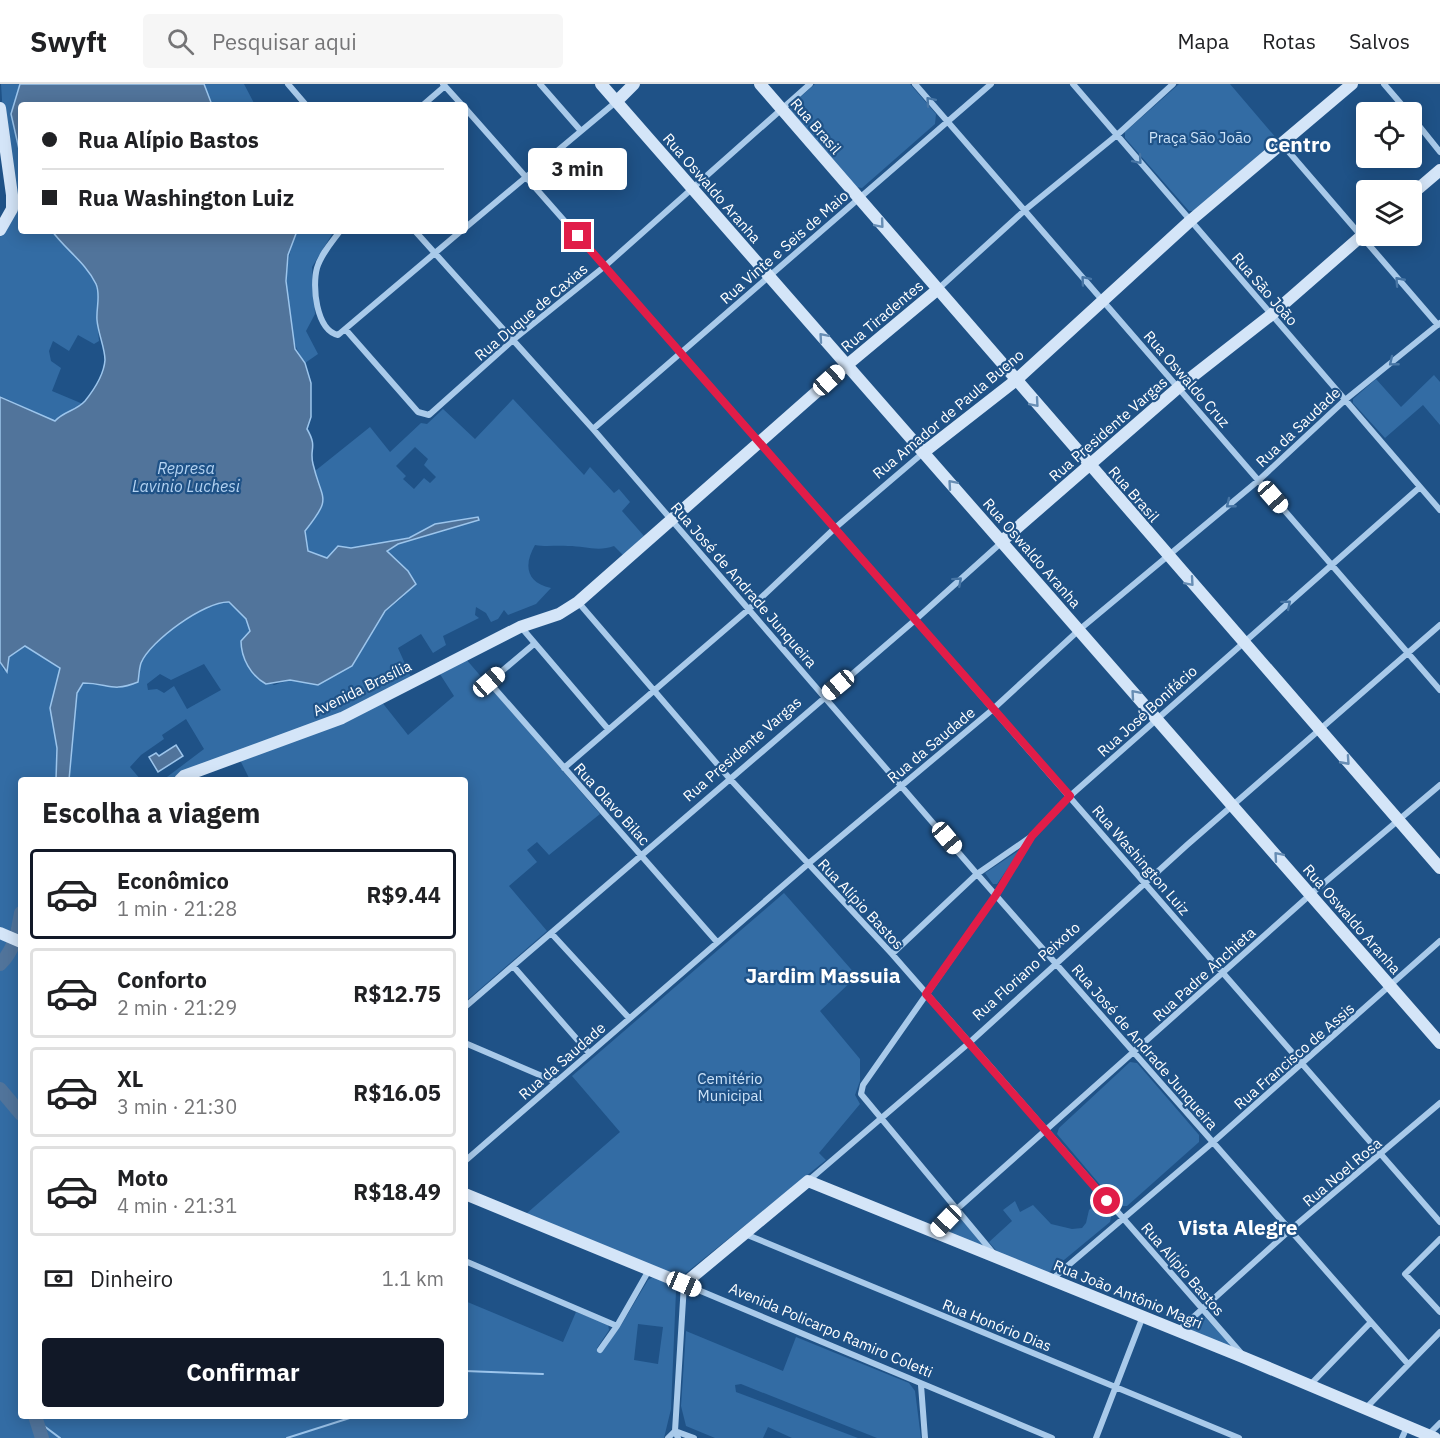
<!DOCTYPE html>
<html lang="pt">
<meta charset="utf-8">
<style>
:root{--surface:#fff;--page:#f6f6f6;--text:#202124;--muted:#757577;--line:#e0e0e0;--accent:#111827}
body{margin:0;font-family:"IBM Plex Sans",sans-serif;background:var(--page);color:var(--text);height:100vh;display:flex;flex-direction:column;font-size:22px;white-space:nowrap}
*{box-sizing:border-box;margin:0}
p{font-size:20px;color:var(--muted)}
.icon{flex:none;width:33px;height:33px;fill:none;stroke:currentColor;stroke-width:2;stroke-linecap:round;stroke-linejoin:round}
.map{position:relative;flex:1;overflow:hidden}
.side{position:absolute;left:18px;top:693px;width:450px;height:642px;display:flex;flex-direction:column;background:var(--surface);border-radius:6px;box-shadow:0 3px 15px #0003}
.side>*{flex:none}
.guide{position:absolute;left:18px;top:18px;width:450px;height:132px;border-radius:6px;box-shadow:0 3px 15px #0003;display:grid;align-content:center;height:132px;padding:0 24px;background:var(--surface)}
.tools{position:absolute;left:1356px;top:18px;display:grid;gap:12px}
.tools a{display:grid;place-items:center;width:66px;height:66px;border-radius:6px;background:var(--surface);box-shadow:0 3px 15px #0003;font-size:30px}
.end{position:absolute;width:27px;height:27px;margin:-14px;border:8px solid #e11d48;background:#fff;box-shadow:0 0 0 3px #fff}
.from{border-radius:50%}
.bubble{position:absolute;height:42px;border-radius:6px;background:var(--surface);box-shadow:0 3px 15px #0003;font-size:20px;font-weight:700;line-height:42px;text-align:center}
.car{position:absolute;width:18px;height:36px;margin:-18px -9px;border-radius:8px;box-shadow:0 0 4px 2px #0007;background:linear-gradient(#fff 24%,#345 0 40%,#fff 0 76%,#345 0 86%,#fff 0)}
.guide b{display:flex;align-items:center;gap:21px;height:57px;font-size:22px}
.guide b+b{border-top:2px solid var(--line)}
.guide i{width:15px;height:15px;background:var(--text)}
ul{padding:0;list-style:none}
li{display:flex;align-items:center;gap:18px;height:90px;margin:0 12px 9px;padding:0 12px;border:3px solid var(--line);border-radius:6px}
li div{flex:1}
li b{display:block;font-size:22px}
li em{font-style:normal;font-weight:700}
li.selected{border-color:var(--accent)}
li>.icon{width:54px;height:54px;stroke-width:1.5}
h2{padding:0 24px;font-size:27px;line-height:72px}
.pay{display:flex;align-items:center;gap:15px;height:66px;padding:0 24px;font-size:22px}
.pay p{margin-inline-start:auto}
.button{display:flex;gap:12px;margin-top:auto;padding:12px 24px}
.button a{flex:1;height:69px;border-radius:6px;background:var(--accent);color:#fff;font-size:24px;font-weight:700;line-height:69px;text-align:center}
header{display:flex;align-items:center;gap:36px;box-sizing:border-box;height:84px;padding:0 30px;background:var(--surface);border-bottom:2px solid var(--line)}
header strong{font-size:28px}
nav{display:flex;gap:33px;margin-inline-start:auto;font-size:21px}
.search{width:420px;height:54px;background:var(--page);display:flex;align-items:center;gap:15px;box-sizing:border-box;padding:0 21px;border-radius:6px;color:var(--muted);font-size:22px}
.map>svg:first-child{display:block}
</style>
<header>
<strong>Swyft</strong>
<div class="search"><svg class="icon" aria-label="search" viewBox="0 0 24 24"><circle cx="10" cy="10" r="6"/><path d="M15 15l6 6"/></svg>Pesquisar aqui</div>
<nav><a>Mapa</a><a>Rotas</a><a>Salvos</a></nav>
</header>
<div class="map">
<svg width="1440" height="1354" viewBox="0 0 1440 1354">
<rect width="100%" height="100%" fill="#1f5287"/>
<path fill="#336ca4" fill-rule="evenodd" d="M1,0H20L11,30L21,74V147H52L84,181L96,199L99,208L97,234L99,257L94,260L78,251L69,267L53,257L49,267L51,277L61,284L52,307L83,320L55,337L0,312V152L10,140Z
M204,0H244L255,21H212Z
M815,0H910L936,30L935,40L862,104L856,103L789,28L790,22Z
M1179,0H1230L1277,55L1195,127H1189L1125,54V48Z
M297,147H334L312,183L315,230L306,247L318,270L305,279C282,248 281,182 297,147Z
M1434,291L1440,298V341L1423,321L1385,354L1353,319V315L1376,295L1401,323Z
M513,315L584,391L590,383L614,409L619,405L630,418L622,427L644,452L623,471L614,462C598,468 585,462 568,462C556,461 546,463 535,461C524,480 525,498 551,504L536,520L508,531L504,526L498,535L491,538L486,529L476,523L475,531L479,534L443,552L446,561L433,569L421,550L398,564L411,593L341,630L174,696H163L204,665L186,635L162,651L164,655L141,671L130,683L141,696H69L77,609L83,599C109,599 111,609 137,598C139,592 139,585 141,579C150,557 205,518 228,518L246,535L251,547L247,550C246,582 246,584 274,601L290,596L318,601L352,582L386,527L404,512L408,487L387,467L398,460L479,436L477,433L436,440L409,454L351,464L338,462L327,474L308,467L305,447C326,422 327,417 315,387L370,343L390,368L421,339L427,340L443,325L475,355ZM415,363L428,375L424,381L436,393L430,399L424,394L414,405L403,395L406,392L396,382ZM204,580L221,606L187,625L174,602L164,609L157,605L148,606L147,600L160,590L171,596Z
M25,562L60,584L50,624L57,664L56,696H21V814L10,847L0,843V578L4,587L9,573Z
M465,574L600,730L549,771L537,758L527,766L537,778L509,802L547,847L465,918V696H250L239,674L381,617L408,651L454,612L438,587Z
M1021,765L997,800H993L985,789Z
M784,809L857,892L820,927L860,975V997L855,1011L860,1020L819,1069L826,1076L681,1193L526,1130L620,1048L572,992Z
M0,853L21,864V1332H465V1217L563,1258L576,1228L608,1240L609,1246L597,1264L600,1269L620,1243L648,1196L653,1193L673,1200L676,1207L671,1325L664,1354H0ZM638,1240L663,1243L658,1280L634,1276Z
M1130,978L1137,979L1199,1051V1058L1127,1122H1118L1057,1050L1059,1044Z
M1100,1115L1112,1128L1110,1138L1047,1190L1000,1171L989,1158L1012,1137L1003,1126L1015,1117L1020,1128L1033,1121L1051,1140L1072,1145L1082,1144L1086,1139L1089,1126Z
M955,1131L960,1132L983,1162L944,1147L945,1142Z
M1200,1232L1205,1233L1229,1259V1263L1190,1247V1242Z
M686,1247L783,1287L796,1253L909,1299L915,1307L921,1354H877L741,1300L735,1301L736,1308L858,1354H792L768,1343L763,1354H715L686,1342L681,1322Z"/>
<path fill="#51749b" stroke="#9cc5ec" stroke-width="1.5" d="M20,0H204L212,21H21V74L11,30Z
M52,147H297L288,171L286,197L295,265L305,279L311,299V333L307,345C318,364 309,364 313,380C322,418 333,412 305,447L308,467L327,474L338,462L351,464L409,454L435,440L478,433L479,436L398,460L387,467L408,487L416,500L385,527L352,582L318,601L290,596L266,600C251,592 241,574 241,557L250,547L246,535L229,518C205,517 150,557 141,579C139,585 139,592 138,598C111,609 109,599 83,599L77,609L69,696H56L57,664L50,624L60,584L25,562L9,573L7,588L0,578V313L55,337C64,327 76,327 85,317C93,307 104,290 105,276C105,264 98,249 97,236C96,224 101,211 96,200C86,179 65,165 52,147Z
M176,661L183,672L158,688L149,673L156,669L159,672Z"/>
<g fill="none" stroke-linecap="round" stroke-linejoin="round">
<path stroke="#9cc5ec" stroke-width="2" d="M465,1287L543,1290
M36,1336L60,1354
M287,1354L356,1332"/>
<path stroke="#51749b" stroke-width="14" d="M0,880C14,867 18,847 21,829
M0,1005L21,1030
M35,1332L42,1354"/>
<path stroke="#a9caea" stroke-width="6" d="M288,0L306,21
M443,0L462,21
M540,0L581,47
M915,0L1440,606
M1073,0L1440,426
M1384,0L1408,28
M423,21L445,2
M465,24L835,444L1440,1138
M1412,33L1440,68
M1282,60L1438,241
M465,144L617,17
M340,147C332,158 321,170 317,184C312,202 316,246 338,251L461,147
M415,147L593,345L977,790L1408,1280
M937,206L1025,126L1117,51L1173,0
M346,246L418,328L429,331L513,256L605,182L810,0
M593,345L991,0
M578,518L730,695L892,870L1241,1269
M521,543L608,645
M534,560L489,598L717,858
M564,684L749,525L835,444L924,368
M551,849L629,934
M892,870L977,790L1032,752L1070,712L1420,403
M513,882L589,969
M465,923L914,537L1002,458
M465,959L556,998
M465,1077L808,780L992,626L1079,546L1259,396L1345,316L1440,239
M808,1097L969,959L1187,761L1440,541
M935,1148L957,1125L1311,810L1440,701
M745,1150L1239,1354
M1440,1155L1405,1190L1440,1228
M994,1170L861,1010L863,1001L996,811L1030,756
M465,1177L617,1242
M1051,1196L1212,1059L1440,857
M1179,1246L1290,1146L1440,1019
M600,1266L617,1242L649,1186
M921,1301L925,1354
M1309,1302L1371,1238
M1366,1324L1440,1248
M675,1347L694,1354
M1428,1351L1440,1339
M668,1354L675,1347
M678,1354L675,1347L684,1200L1052,1354
M1096,1354L1143,1232
M1402,1354L1407,1343"/>
<path stroke="#d4e5f8" stroke-width="12" d="M601,0L1440,959
M760,0L1440,784
M617,17L634,0
M0,24L12,111V125L0,146
M1412,110L1440,86
M924,368L1015,297L1190,137L1352,0
M1002,457L1179,303L1271,231L1366,148
M180,696L184,692L342,634L520,543L559,530L578,518L847,281L937,206
M0,849L21,858
M465,1110L684,1200L808,1097L1245,1274L1435,1354"/>
</g>
<defs><path id="oneway-chevron" d="M-2-3.5L2.5 0L-2 3.5" fill="none" stroke-width="1.6" stroke-linecap="round" stroke-linejoin="round" transform="scale(1.5)"/></defs>
<g stroke="#4876a5">
<use href="#oneway-chevron" transform="translate(930 17) rotate(-131)"/>
<use href="#oneway-chevron" transform="translate(1138 76) rotate(49)"/>
<use href="#oneway-chevron" transform="translate(1085 196) rotate(-130)"/>
<use href="#oneway-chevron" transform="translate(1399 197) rotate(-132)"/>
<use href="#oneway-chevron" transform="translate(1393 278) rotate(141)"/>
<use href="#oneway-chevron" transform="translate(1230 420) rotate(141)"/>
<use href="#oneway-chevron" transform="translate(958 497) rotate(-42)"/>
<use href="#oneway-chevron" transform="translate(1287 520) rotate(-40)"/>
</g>
<g stroke="#678db4">
<use href="#oneway-chevron" transform="translate(880 140) rotate(50)"/>
<use href="#oneway-chevron" transform="translate(823 253) rotate(-131)"/>
<use href="#oneway-chevron" transform="translate(1035 319) rotate(49)"/>
<use href="#oneway-chevron" transform="translate(952 400) rotate(-131)"/>
<use href="#oneway-chevron" transform="translate(1190 498) rotate(49)"/>
<use href="#oneway-chevron" transform="translate(1135 610) rotate(-131)"/>
<use href="#oneway-chevron" transform="translate(1346 677) rotate(48)"/>
<use href="#oneway-chevron" transform="translate(1278 772) rotate(-131)"/>
</g>
<g fill="none" stroke-linecap="round" stroke-linejoin="round">
<path stroke="#e11d48" stroke-width="8" d="M578,152L1070,712L1032,752L996,811L926,910L1107,1117"/>
</g>
<g text-anchor="middle" dominant-baseline="central" stroke-width="4.5" stroke-linejoin="round" paint-order="stroke">
<g font-size="15" fill="#fff" stroke="#1f5287">
<text transform="translate(816 42) rotate(49)">Rua Brasil</text>
<text transform="translate(712 104) rotate(49)">Rua Oswaldo Aranha</text>
<text transform="translate(784 163) rotate(-41)">Rua Vinte e Seis de Maio</text>
<text transform="translate(1265 205) rotate(49)">Rua São João</text>
<text transform="translate(531 228) rotate(-40)">Rua Duque de Caxias</text>
<text transform="translate(882 232) rotate(-40)">Rua Tiradentes</text>
<text transform="translate(1187 295) rotate(49)">Rua Oswaldo Cruz</text>
<text transform="translate(948 330) rotate(-40)">Rua Amador de Paula Bueno</text>
<text transform="translate(1298 343) rotate(-43)">Rua da Saudade</text>
<text transform="translate(1108 345) rotate(-41)">Rua Presidente Vargas</text>
<text transform="translate(1134 410) rotate(49)">Rua Brasil</text>
<text transform="translate(1032 469) rotate(49)">Rua Oswaldo Aranha</text>
<text transform="translate(744 501) rotate(49)">Rua José de Andrade Junqueira</text>
<text transform="translate(362 604) rotate(-26)">Avenida Brasília</text>
<text transform="translate(1147 627) rotate(-42)">Rua José Bonifácio</text>
<text transform="translate(931 661) rotate(-40)">Rua da Saudade</text>
<text transform="translate(742 665) rotate(-41)">Rua Presidente Vargas</text>
<text transform="translate(612 720) rotate(48)">Rua Olavo Bilac</text>
<text transform="translate(1141 776) rotate(49)">Rua Washington Luiz</text>
<text transform="translate(861 820) rotate(47)">Rua Alípio Bastos</text>
<text transform="translate(1352 835) rotate(49)">Rua Oswaldo Aranha</text>
<text transform="translate(1026 887) rotate(-42)">Rua Floriano Peixoto</text>
<text transform="translate(1204 890) rotate(-42)">Rua Padre Anchieta</text>
<text transform="translate(1145 963) rotate(49)">Rua José de Andrade Junqueira</text>
<text transform="translate(1294 972) rotate(-41)">Rua Francisco de Assis</text>
<text transform="translate(562 977) rotate(-41)">Rua da Saudade</text>
<text transform="translate(1342 1088) rotate(-40)">Rua Noel Rosa</text>
<text transform="translate(1183 1185) rotate(49)">Rua Alípio Bastos</text>
<text transform="translate(1128 1210) rotate(22)">Rua João Antônio Magri</text>
<text transform="translate(997 1241) rotate(22)">Rua Honório Dias</text>
<text transform="translate(831 1246) rotate(23)">Avenida Policarpo Ramiro Coletti</text>
</g>
<g font-size="15" fill="#cde3f8" stroke="#1f5287">
<text x="1200" y="53">Praça São João</text>
<text x="730" y="994">Cemitério<tspan x="730" dy="17">Municipal</tspan></text>
</g>
<g font-size="16" font-style="italic" fill="#b4d3f2" stroke="#1f5287">
<text x="186" y="384">Represa<tspan x="186" dy="18">Lavinio Luchesi</tspan></text>
</g>
<g font-size="21" font-weight="bold" fill="#fff" stroke="#1f5287">
<text x="1298" y="60">Centro</text>
<text x="823" y="891">Jardim Massuia</text>
<text x="1238" y="1143">Vista Alegre</text>
</g>
</g>
</svg>
<div class="tools">
<a><svg class="icon" aria-label="locate" viewBox="0 0 24 24"><circle cx="12" cy="12" r="6"/><path d="M12 2v4M12 18v4M2 12h4M18 12h4"/></svg></a>
<a><svg class="icon" aria-label="layers" viewBox="0 0 24 24"><path d="M12 4l9 5-9 5-9-5zM3 14l9 5 9-5"/></svg></a>
</div>
<i class="end from" style="left:1107px;top:1117px"></i>
<i class="end" style="left:578px;top:152px"></i>
<div class="bubble" style="left:528px;top:64px;width:99px">3 min</div>
<i class="car" style="left:829px;top:296px;rotate:48deg"></i>
<i class="car" style="left:1273px;top:413px;rotate:139deg"></i>
<i class="car" style="left:489px;top:598px;rotate:49deg"></i>
<i class="car" style="left:838px;top:601px;rotate:230deg"></i>
<i class="car" style="left:947px;top:754px;rotate:140deg"></i>
<i class="car" style="left:946px;top:1137px;rotate:224deg"></i>
<i class="car" style="left:684px;top:1200px;rotate:113deg"></i>
<div class="guide">
<b><i class="from"></i>Rua Alípio Bastos</b>
<b><i></i>Rua Washington Luiz</b>
</div>
<section class="side">
<h2>Escolha a viagem</h2>
<ul>
<li class="selected"><svg class="icon" aria-label="car" viewBox="0 0 24 24"><path d="M5 17H2v-5l4-1 3-4h7l3 4 3 1v5h-3M9 17h6M6 11h13"/><circle cx="7" cy="17" r="2"/><circle cx="17" cy="17" r="2"/></svg><div><b>Econômico</b><p>1 min · 21:28</p></div><em>R$9.44</em></li>
<li><svg class="icon" aria-label="car" viewBox="0 0 24 24"><path d="M5 17H2v-5l4-1 3-4h7l3 4 3 1v5h-3M9 17h6M6 11h13"/><circle cx="7" cy="17" r="2"/><circle cx="17" cy="17" r="2"/></svg><div><b>Conforto</b><p>2 min · 21:29</p></div><em>R$12.75</em></li>
<li><svg class="icon" aria-label="car" viewBox="0 0 24 24"><path d="M5 17H2v-5l4-1 3-4h7l3 4 3 1v5h-3M9 17h6M6 11h13"/><circle cx="7" cy="17" r="2"/><circle cx="17" cy="17" r="2"/></svg><div><b>XL</b><p>3 min · 21:30</p></div><em>R$16.05</em></li>
<li><svg class="icon" aria-label="car" viewBox="0 0 24 24"><path d="M5 17H2v-5l4-1 3-4h7l3 4 3 1v5h-3M9 17h6M6 11h13"/><circle cx="7" cy="17" r="2"/><circle cx="17" cy="17" r="2"/></svg><div><b>Moto</b><p>4 min · 21:31</p></div><em>R$18.49</em></li>
</ul>
<div class="pay"><svg class="icon" aria-label="cash" viewBox="0 0 24 24"><path d="M3 7h18v10H3z"/><circle cx="12" cy="12" r="2"/></svg>Dinheiro<p>1.1 km</p></div>
<div class="button"><a>Confirmar</a></div>
</section>
</div>
